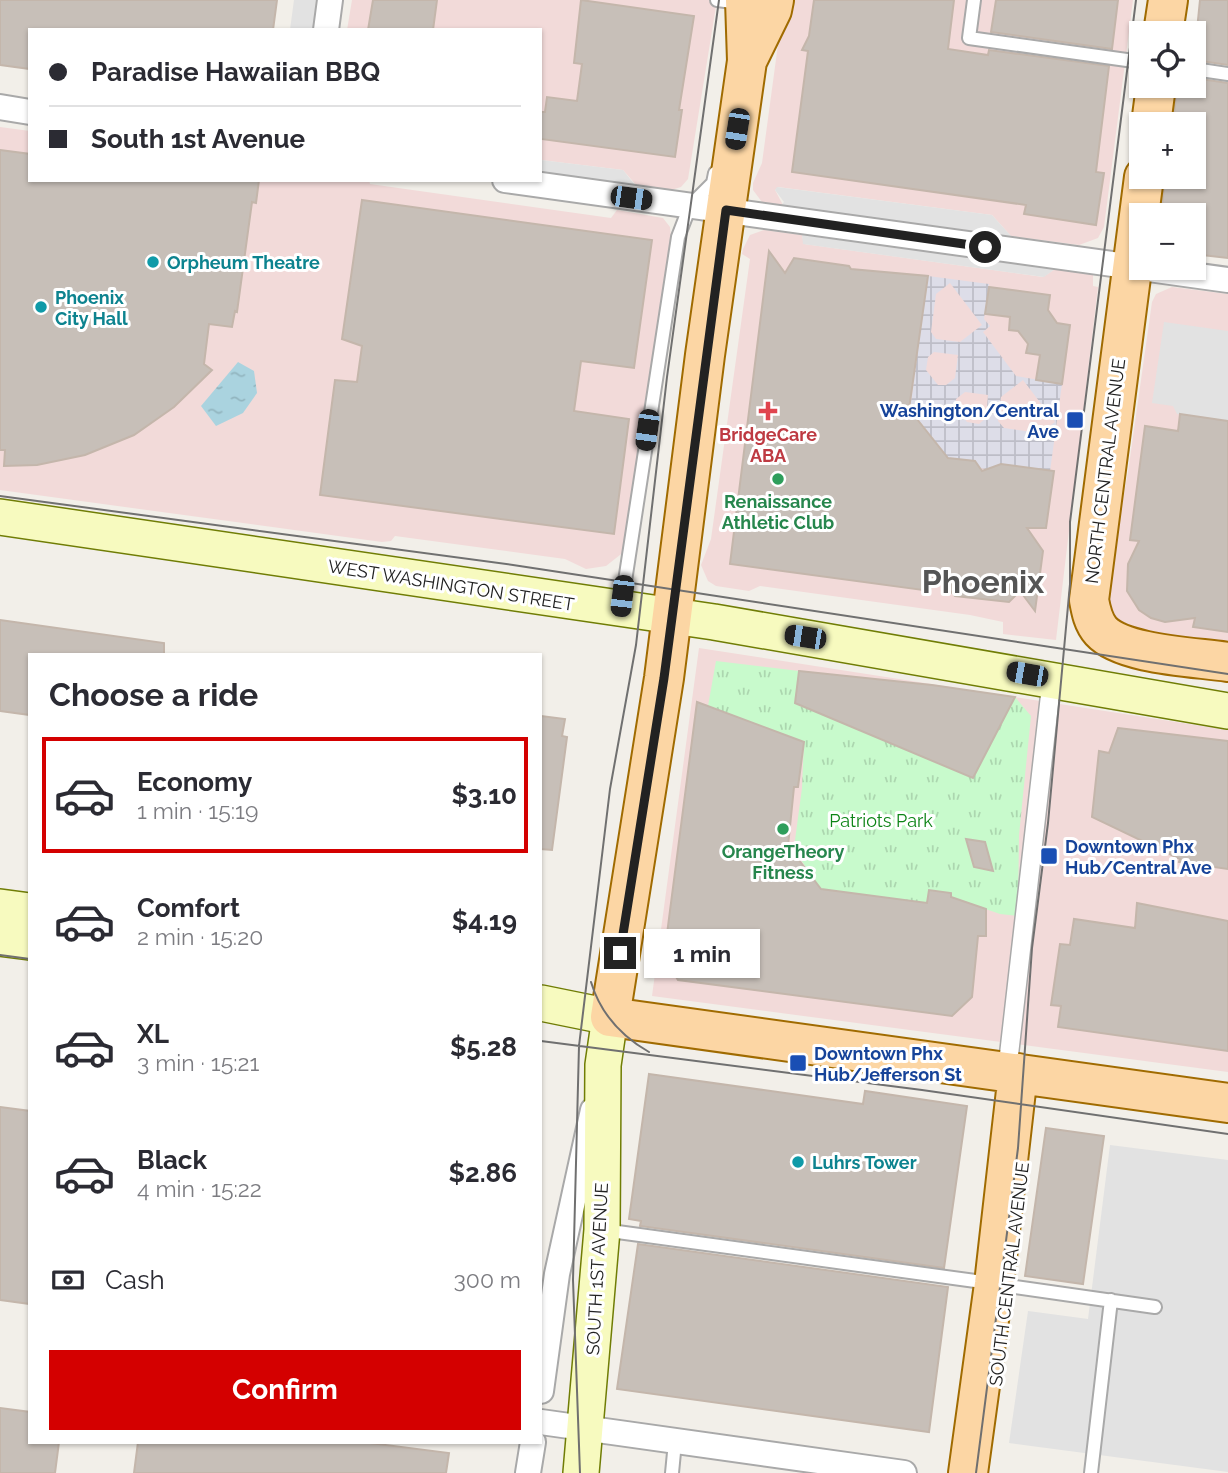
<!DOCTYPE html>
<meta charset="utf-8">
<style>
:root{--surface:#fff;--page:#f2f2f3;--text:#2b2b33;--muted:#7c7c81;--line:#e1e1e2;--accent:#d40000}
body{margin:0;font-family:Raleway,sans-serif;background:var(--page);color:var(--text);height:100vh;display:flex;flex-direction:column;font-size:26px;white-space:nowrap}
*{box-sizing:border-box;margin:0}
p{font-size:23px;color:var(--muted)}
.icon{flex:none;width:38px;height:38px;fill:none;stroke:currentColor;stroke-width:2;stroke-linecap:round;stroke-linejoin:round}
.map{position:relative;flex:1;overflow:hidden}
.panel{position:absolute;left:28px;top:653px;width:514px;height:791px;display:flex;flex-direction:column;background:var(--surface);border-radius:0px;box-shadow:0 2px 5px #0004}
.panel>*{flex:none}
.banner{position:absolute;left:28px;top:28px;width:514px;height:154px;border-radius:0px;box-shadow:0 2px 5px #0004;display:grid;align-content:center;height:154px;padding:0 21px;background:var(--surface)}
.buttons{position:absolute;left:1129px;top:21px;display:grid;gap:14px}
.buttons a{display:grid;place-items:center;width:77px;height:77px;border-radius:0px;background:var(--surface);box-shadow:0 2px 5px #0004;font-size:35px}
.end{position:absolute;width:32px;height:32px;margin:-16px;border:9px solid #222;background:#fff;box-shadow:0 0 0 4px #fff}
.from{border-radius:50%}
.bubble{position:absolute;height:49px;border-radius:0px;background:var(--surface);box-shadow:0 2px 5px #0004;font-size:23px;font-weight:700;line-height:49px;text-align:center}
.car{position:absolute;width:21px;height:42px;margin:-21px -10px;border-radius:9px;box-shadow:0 0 5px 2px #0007;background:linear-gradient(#222 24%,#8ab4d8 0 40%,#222 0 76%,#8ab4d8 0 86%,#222 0)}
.banner b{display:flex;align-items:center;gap:24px;height:66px;font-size:26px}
.banner b+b{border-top:2px solid var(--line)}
.banner i{width:18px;height:18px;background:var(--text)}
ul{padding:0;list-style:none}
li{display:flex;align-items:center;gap:21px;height:116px;margin:0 14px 10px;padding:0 7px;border:4px solid transparent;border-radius:0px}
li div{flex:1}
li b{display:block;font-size:26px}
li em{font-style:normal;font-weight:700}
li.active{border-color:var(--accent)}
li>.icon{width:63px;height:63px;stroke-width:1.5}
h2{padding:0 21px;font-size:32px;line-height:84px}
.pay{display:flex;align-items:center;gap:18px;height:77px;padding:0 21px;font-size:26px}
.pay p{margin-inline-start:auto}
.action{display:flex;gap:14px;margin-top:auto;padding:14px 21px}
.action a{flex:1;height:80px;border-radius:0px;background:var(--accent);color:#fff;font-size:28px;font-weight:700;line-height:80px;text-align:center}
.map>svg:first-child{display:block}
</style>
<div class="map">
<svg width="1228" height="1473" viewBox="0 0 1228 1473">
<defs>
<pattern id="park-tufts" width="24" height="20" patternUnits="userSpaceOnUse" patternTransform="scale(1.75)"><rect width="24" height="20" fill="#c8facc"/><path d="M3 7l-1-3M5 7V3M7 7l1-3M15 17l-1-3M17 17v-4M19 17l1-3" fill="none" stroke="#acd6af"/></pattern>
<pattern id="plaza-grid" width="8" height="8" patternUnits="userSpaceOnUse" patternTransform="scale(1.75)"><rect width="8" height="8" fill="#dddde8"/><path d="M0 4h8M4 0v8" fill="none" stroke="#bdbdc7"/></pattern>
<pattern id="water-ripples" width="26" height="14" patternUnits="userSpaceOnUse" patternTransform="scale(1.75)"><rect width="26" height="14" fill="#aad3df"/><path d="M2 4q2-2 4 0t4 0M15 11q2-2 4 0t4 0" fill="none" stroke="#92b5bf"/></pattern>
</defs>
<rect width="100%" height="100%" fill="#f2efe9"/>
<path fill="#f2dad9" d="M352,0H717L688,179L681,187L671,190L636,185L623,170L541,160V30H347Z
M784,0H1133L1104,227L1098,238L1079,245L1011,236L992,215L778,187L775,190L783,205L762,202L753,190V183L762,163Z
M0,127L30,131V180H369L370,184L611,218L617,210L663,218L670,227L671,238L625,551L606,566L586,569L565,559L395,536L391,541L382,542L0,490Z
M764,230L802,235L804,244L1043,277L1058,267L1093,273V286L1098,287L1056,640L1003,634V622L970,615L760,586L749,591L716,586L708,581L701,565L711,539L750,259L742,254L743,249L750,235Z
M1172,287L1228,294V646L1118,629L1104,602L1128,472L1152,302L1156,294Z
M699,648L1228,730V1072L652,996Z"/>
<path fill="url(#park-tufts)" d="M716,661L799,671L795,703L973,778L1015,697L1031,716L1019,835L1018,916L1000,914L951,897L927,903L812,888L813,878L799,857L793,855L802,788L804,742L708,706Z"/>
<path fill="#e2e2e2" d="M294,0H316L313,30H290Z
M541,160L623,170L635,185L541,172Z
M777,187L992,215L1011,236L781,205L784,202L775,190Z
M802,235L1055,269L1044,277L803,244Z
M1164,322L1228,331V421L1177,414L1173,406L1152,403Z
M1110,1145L1228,1160V1472L1009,1443L1028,1311L1088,1319Z"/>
<path fill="url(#plaza-grid)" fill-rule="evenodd" d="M928,276L989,284L984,319L990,326L983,332L1016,376L1062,384L1050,471H998L980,468L975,461L948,458L910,409ZM950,283L982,325L960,342L936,339L931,332L936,294ZM934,352L958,355L955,378L946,385H938L926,370L928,357ZM1023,380L1055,422L1040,433L1004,428L998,421L1001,397ZM965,392L988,395L986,418L979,424L967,422L955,407L956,399Z"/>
<path fill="url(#water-ripples)" d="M238,362L254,371L257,393L243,413L216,426L201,406Z"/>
<path fill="#c7bfb8" stroke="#c4b6ab" stroke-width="2" d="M0,0H277L273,30H30V69L0,65Z
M373,0H437L433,30H368Z
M581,0L694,16L679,110H682L675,157L541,139V112H545L547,97L577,101L582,64L574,63Z
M814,0H954L948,49L988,55L989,50L1109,66L1096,172L1104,173L1096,225L1024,214L1026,205L792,172L808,51L802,50L809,36Z
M996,0H1118L1112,49L991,32Z
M1200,0H1228V65L1194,60Z
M1194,78L1228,83V258L1194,254V215H1161L1165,177H1194V124H1173L1177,86H1194Z
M0,150L30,154V180H259L256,203L252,202L237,312L235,311L232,327L209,324L204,364L212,370L174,407L134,435L85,455L37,465L4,466L5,450H0Z
M362,200L652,240L634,368L581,361L574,411L629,419L614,534L320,495L335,380L357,382L362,346L342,339Z
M769,251L785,273L794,258L849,266L851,269L928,276L909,409L948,458L975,461L982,471L1001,464L1054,471L1046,528H1027L1043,551L1035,611L1020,591L1009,602L955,596L933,573L930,591L730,564Z
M989,287L1050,295L1048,310L1057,323L1070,325L1062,384L1036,380L1040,355L1026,353L1028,344L1018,331L1009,330L1010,317L985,314Z
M1180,414L1228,421V632L1193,627L1195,618L1165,622L1151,618L1139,610L1127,591L1128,564L1139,541L1130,540L1145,426L1178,431Z
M0,620L164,643V654H30V715L0,711Z
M799,671L932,685L1015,697L973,778L795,703Z
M697,702L804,742L798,787H794L787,856L798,859L821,889L927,903L929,890L951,893V897L986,909V936H978L972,997L952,1016L678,980L664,957Z
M541,716L565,719L562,736L567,737L552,850L541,849Z
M1118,728L1228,741V869L1179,862L1180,859L1092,817L1099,751L1109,753Z
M966,839L985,842L993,871L974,867Z
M1137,903L1228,921V1051L1058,1027L1061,1006L1051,1005L1060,944L1070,945L1074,919L1135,928Z
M649,1074L863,1104L865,1091L967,1106L944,1268L640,1226L641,1221L629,1219Z
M0,1107L30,1111V1304L0,1300Z
M1046,1128L1104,1136L1083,1284L1025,1276Z
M638,1244L948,1287L929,1432L617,1389Z
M0,1408L30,1412V1442H59L55,1473H0Z
M138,1442H362L449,1453L446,1473H134Z"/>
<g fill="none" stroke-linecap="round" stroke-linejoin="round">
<defs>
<path id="service" d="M717,0L741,3
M974,0L969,38L1141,62
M1194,69L1228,74
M621,607L678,237L690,206L713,183L715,173
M603,1230L990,1283
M1008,1286L1155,1307
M672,1473L675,1442
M1091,1473L1111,1300"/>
<path id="pedestrian" d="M1007,1072L1052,678"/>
<path id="minor" d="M326,30L330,0
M0,107L30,112
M505,180L1228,280
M541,1391L557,1274L593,1110
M541,1422L904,1473
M528,1473L533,1442"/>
<path id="secondary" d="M0,517L714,622L1228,711
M0,907L30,911
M0,938L30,942
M541,1003L610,1017L603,1065L602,1230L581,1473"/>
<path id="primary" d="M745,0L747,61L705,355L664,678L610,1017L1228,1103
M1163,33L1168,0
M748,59L772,10L774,0
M1151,124L1156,86
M1144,177L1089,600C1091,611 1093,622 1101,631C1123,655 1196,657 1228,662
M968,1473L994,1284L1018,1073"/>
</defs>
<use href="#service" stroke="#a9a9a9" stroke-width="16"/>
<use href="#pedestrian" stroke="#a9a9a9" stroke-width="21"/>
<use href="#minor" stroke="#a9a9a9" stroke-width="28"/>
<use href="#secondary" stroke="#707d05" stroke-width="38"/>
<use href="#primary" stroke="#a06b00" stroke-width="42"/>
<use href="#service" stroke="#fff" stroke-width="12"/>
<use href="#pedestrian" stroke="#fff" stroke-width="18"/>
<use href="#minor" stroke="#fff" stroke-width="24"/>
<use href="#secondary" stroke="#f7fabf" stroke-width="35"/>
<use href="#primary" stroke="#fcd6a4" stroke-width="38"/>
<path stroke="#707070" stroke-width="2" d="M0,496L513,565L1228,674
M0,955L30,959
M591,982C600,1012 621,1036 649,1052
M541,1041L922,1090L1228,1134
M580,1473L573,1280L579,1046L610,789L636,645L667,377L719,0
M976,1473L1018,1148L1032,948L1048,823L1070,584V522L1136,0"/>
</g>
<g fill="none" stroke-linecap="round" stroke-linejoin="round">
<path stroke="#222" stroke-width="9" d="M620,953L664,678L726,210L985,247"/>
</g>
<g fill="#0f9aa8" stroke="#fff" stroke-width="2.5">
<circle cx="153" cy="262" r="7"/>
<circle cx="41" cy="307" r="7"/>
<circle cx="798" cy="1162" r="7"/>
</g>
<path fill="#e0444e" stroke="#fff" stroke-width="2.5" d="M764.5 400.5h7v7h7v7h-7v7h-7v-7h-7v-7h7z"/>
<g fill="#1a4fb4" stroke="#fff" stroke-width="2.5">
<rect x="1066" y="411" width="18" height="18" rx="3.5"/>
<rect x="1040" y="847" width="18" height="18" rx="3.5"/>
<rect x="789" y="1054" width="18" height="18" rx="3.5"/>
</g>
<g fill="#2e9e5b" stroke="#fff" stroke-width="2.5">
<circle cx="778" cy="479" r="7"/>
<circle cx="783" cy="829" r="7"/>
</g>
<g text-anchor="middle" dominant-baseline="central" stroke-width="6" stroke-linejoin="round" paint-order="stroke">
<g font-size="18" font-weight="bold" fill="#0d838f" stroke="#fff" text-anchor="start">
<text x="167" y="262">Orpheum Theatre</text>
<text x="55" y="297">Phoenix<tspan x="55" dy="21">City Hall</tspan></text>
<text x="812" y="1162">Luhrs Tower</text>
</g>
<g font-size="18" font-weight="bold" fill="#164399" stroke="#fff" text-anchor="start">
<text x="1059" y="410" text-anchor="end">Washington/Central<tspan x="1059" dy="21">Ave</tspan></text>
<text x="1065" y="846">Downtown Phx<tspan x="1065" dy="21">Hub/Central Ave</tspan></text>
<text x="814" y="1053">Downtown Phx<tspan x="814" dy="21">Hub/Jefferson St</tspan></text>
</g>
<g font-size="18" font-weight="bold" fill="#be3a42" stroke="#fff">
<text x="768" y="434">BridgeCare<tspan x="768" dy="21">ABA</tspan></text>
</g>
<g font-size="18" fill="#222" stroke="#fff">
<text transform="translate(1105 471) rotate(-83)">NORTH CENTRAL AVENUE</text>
<text transform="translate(451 585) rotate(9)">WEST WASHINGTON STREET</text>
<text transform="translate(597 1269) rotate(-87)">SOUTH 1ST AVENUE</text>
<text transform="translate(1009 1274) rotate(-83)">SOUTH CENTRAL AVENUE</text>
</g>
<g font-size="18" font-weight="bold" fill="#27864d" stroke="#fff">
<text x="778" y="501">Renaissance<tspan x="778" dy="21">Athletic Club</tspan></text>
<text x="783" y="851">OrangeTheory<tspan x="783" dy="21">Fitness</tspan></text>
</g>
<g font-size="18" fill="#0c8416" stroke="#fff">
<text x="881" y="820">Patriots Park</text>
</g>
<g font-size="32" font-weight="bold" fill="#555" stroke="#fff">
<text x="983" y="581">Phoenix</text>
</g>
</g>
</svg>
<div class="buttons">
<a><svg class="icon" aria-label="locate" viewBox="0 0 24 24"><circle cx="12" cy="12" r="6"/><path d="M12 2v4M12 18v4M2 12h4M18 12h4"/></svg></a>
<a>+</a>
<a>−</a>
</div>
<i class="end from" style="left:985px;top:247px"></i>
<i class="end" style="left:620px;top:953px"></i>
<div class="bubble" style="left:644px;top:929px;width:116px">1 min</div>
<i class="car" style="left:737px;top:129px;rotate:189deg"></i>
<i class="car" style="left:631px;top:198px;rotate:98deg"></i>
<i class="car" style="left:647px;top:430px;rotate:188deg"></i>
<i class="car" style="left:622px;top:596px;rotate:187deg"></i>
<i class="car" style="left:805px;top:637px;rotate:279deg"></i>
<i class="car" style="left:1027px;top:674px;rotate:280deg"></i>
<div class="banner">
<b><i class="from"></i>Paradise Hawaiian BBQ</b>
<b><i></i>South 1st Avenue</b>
</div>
<section class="panel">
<h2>Choose a ride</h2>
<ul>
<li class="active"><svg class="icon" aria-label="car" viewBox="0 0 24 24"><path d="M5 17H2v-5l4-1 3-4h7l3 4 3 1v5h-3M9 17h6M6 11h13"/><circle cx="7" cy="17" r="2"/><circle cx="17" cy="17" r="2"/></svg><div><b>Economy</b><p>1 min · 15:19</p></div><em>$3.10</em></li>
<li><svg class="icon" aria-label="car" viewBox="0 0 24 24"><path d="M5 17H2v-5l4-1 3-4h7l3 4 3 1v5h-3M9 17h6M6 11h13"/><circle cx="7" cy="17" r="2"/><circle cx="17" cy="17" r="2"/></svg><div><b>Comfort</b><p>2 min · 15:20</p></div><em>$4.19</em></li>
<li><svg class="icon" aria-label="car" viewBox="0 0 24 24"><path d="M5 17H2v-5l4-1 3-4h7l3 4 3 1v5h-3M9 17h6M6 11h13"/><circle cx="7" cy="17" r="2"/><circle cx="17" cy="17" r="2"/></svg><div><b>XL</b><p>3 min · 15:21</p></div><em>$5.28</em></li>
<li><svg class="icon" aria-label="car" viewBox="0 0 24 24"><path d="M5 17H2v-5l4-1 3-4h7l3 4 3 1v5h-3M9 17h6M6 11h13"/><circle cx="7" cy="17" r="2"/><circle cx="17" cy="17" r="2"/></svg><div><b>Black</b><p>4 min · 15:22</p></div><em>$2.86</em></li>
</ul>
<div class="pay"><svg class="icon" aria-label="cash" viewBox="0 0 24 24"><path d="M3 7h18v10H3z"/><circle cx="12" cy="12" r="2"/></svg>Cash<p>300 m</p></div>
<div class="action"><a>Confirm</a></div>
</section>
</div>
